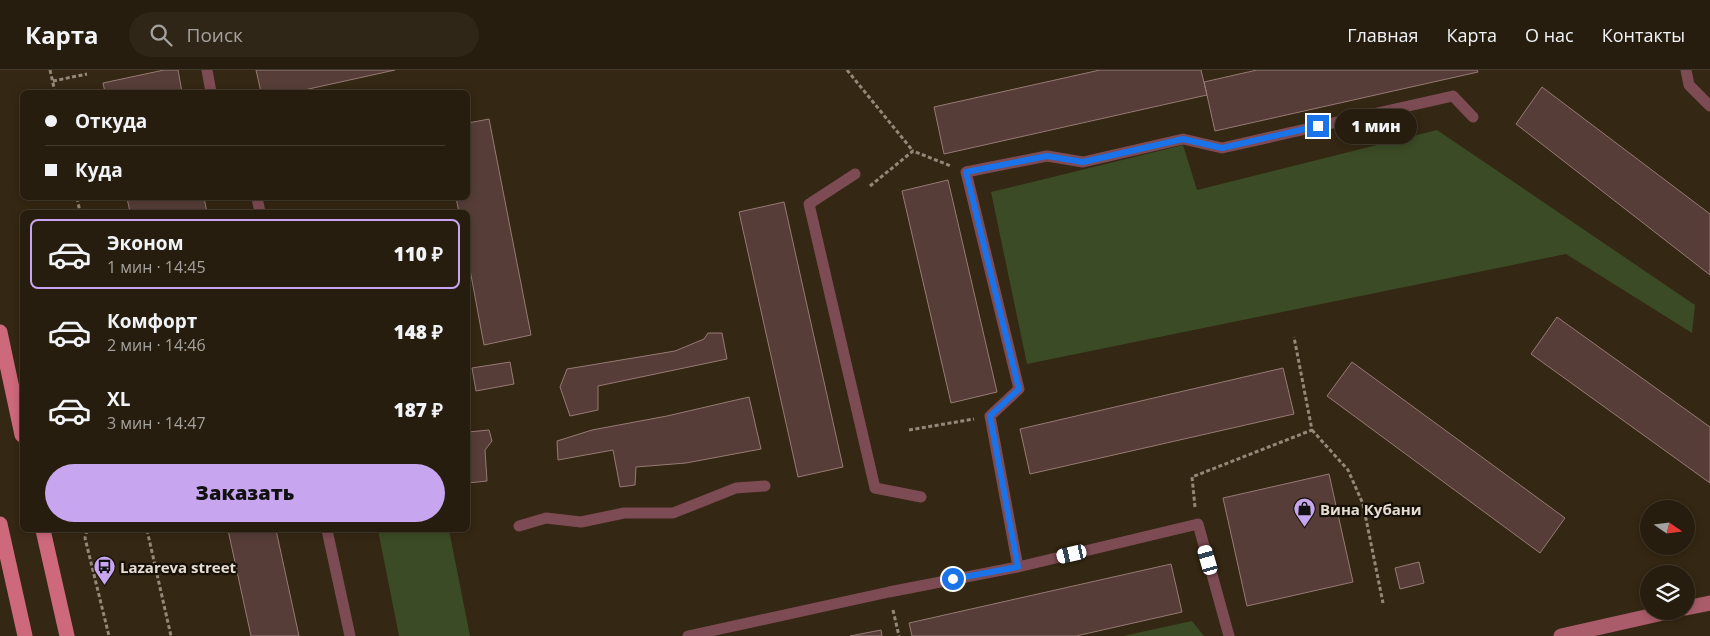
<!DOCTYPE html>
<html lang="ru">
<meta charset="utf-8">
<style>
:root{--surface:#271d0e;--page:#2f2617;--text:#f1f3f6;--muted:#a4a29e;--line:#433b2e;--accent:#c7a6ef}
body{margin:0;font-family:"Open Sans",sans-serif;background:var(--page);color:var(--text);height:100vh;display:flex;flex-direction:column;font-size:19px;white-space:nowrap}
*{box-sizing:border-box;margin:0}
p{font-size:16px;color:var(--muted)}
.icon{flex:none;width:28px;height:28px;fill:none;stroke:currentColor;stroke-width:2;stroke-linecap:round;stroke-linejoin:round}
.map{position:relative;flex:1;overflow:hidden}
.panel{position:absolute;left:20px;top:140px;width:450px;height:322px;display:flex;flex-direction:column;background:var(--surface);border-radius:8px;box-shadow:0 2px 8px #0003,0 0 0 1px var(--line)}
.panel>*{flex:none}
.guide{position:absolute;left:20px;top:20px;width:450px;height:110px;border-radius:8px;box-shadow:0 2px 8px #0003,0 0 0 1px var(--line);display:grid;align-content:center;height:110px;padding:0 25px;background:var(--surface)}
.needle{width:32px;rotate:104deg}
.controls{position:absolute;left:1640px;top:430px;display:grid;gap:10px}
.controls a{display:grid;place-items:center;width:55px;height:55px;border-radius:50%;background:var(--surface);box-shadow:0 2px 8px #0003,0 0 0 1px var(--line);font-size:25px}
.end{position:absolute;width:22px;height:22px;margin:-11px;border:6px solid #1a73e8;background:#fff;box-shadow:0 0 0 2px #fff}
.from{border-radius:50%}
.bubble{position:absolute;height:35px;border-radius:18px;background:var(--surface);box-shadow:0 2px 8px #0003,0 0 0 1px var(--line);font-size:16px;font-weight:800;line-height:35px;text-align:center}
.car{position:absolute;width:15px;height:30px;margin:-15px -8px;border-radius:6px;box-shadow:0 0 4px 1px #0007;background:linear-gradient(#fff 24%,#345 0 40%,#fff 0 76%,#345 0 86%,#fff 0)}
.guide b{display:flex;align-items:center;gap:18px;height:48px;font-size:19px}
.guide b+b{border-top:1px solid var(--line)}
.guide i{width:12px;height:12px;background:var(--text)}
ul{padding:9px 0 0;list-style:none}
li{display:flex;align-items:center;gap:15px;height:70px;margin:0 10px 8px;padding:0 15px;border:2px solid transparent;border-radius:8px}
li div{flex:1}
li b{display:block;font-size:19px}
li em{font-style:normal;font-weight:800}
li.active{border-color:var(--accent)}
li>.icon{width:45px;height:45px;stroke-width:1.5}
.action{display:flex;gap:10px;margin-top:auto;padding:10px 25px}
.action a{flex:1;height:58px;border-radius:30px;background:var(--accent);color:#111;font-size:20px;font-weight:800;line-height:58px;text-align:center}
header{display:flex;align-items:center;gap:30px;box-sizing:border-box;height:70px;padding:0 25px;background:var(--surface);border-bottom:1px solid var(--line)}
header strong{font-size:24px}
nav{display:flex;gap:28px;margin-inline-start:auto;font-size:18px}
.search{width:350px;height:45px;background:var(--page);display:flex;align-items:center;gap:12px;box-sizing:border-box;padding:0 18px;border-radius:28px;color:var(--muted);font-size:19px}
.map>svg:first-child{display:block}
</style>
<header>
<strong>Карта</strong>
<div class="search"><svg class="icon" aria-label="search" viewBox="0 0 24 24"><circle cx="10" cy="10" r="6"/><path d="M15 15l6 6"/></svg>Поиск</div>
<nav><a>Главная</a><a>Карта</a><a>О нас</a><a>Контакты</a></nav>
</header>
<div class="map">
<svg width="1710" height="566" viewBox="0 0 1710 566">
<rect width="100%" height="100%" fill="#342713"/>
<path fill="#3b4b25" d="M1437,60L1695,235L1692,263L1566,184L1027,294L991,122L1183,75L1197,120Z
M378,460H449L470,566H399Z
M1192,551L1204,566H1123Z"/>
<path fill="#563d38" stroke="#977a75" d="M164,0H178L182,22H105L103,13Z
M256,0H395L295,22H261Z
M1100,0H1201L1207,25L944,84L934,37Z
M1257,0H1477L1478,2L1215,61L1204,12Z
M1542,17L1710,144V205L1516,54Z
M489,49L531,265L484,275L468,189V142H459L456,128H468V53Z
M948,110L997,322L951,333L902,121Z
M127,128H204L207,142H130Z
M784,132L843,397L798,407L739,142Z
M1557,247L1710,357V413L1531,284Z
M708,263H722L727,289L598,316V340L570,346L560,317L567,299L675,281L704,269Z
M510,292L514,314L476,321L472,298Z
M1352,292L1565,448L1540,483L1327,326Z
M1283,298L1294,344L1030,404L1020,359Z
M749,327L761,379L686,393L636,397L635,415L620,417L613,380L558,390L557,371L592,360L667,346Z
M489,360L492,371L485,380L487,411L468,413V362Z
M1329,404L1353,512L1247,536L1223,428Z
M228,460H276L299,566H251Z
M1419,492L1424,513L1400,519L1395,498Z
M1171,494L1182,542L1076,566H912L909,553Z
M881,560L882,566H850Z"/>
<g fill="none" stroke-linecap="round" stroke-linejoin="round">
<path stroke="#938879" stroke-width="3" stroke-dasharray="4 2.5" stroke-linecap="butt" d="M50,0L55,22
M847,0L913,81
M53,11L87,4
M870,116L913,81L951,96
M77,128L80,142
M909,360L974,349
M1312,360L1348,400L1363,434L1383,533
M1195,437L1192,407L1312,360L1294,267
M87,460L85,468L109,566
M147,460L171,566
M893,540L899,566"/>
<path stroke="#7d4b53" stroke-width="11" d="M207,0L211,22
M1686,0L1689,15L1710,36
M855,104L809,134L875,418L921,427
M257,128L260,142
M519,456L546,448L581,452L624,443H673L736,418L765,416
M327,460L350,566
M1018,497L990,346L1019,319L966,102L1047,86L1083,92L1183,69L1222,78L1453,26L1473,47
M688,566L889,522L1018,497L1198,454L1229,566"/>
<path stroke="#aa5c6a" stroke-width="15" d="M1686,538L1710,533
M1561,566L1672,541"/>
<path stroke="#cd697b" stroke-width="15" d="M0,262L22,365
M0,454L25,566
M43,460L67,566"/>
</g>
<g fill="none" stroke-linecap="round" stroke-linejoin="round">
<path stroke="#1a73e8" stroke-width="6" d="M953,509L1018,497L990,346L1019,319L966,102L1047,86L1083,92L1183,69L1222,78L1318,56"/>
</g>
<defs>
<symbol id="shop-pin" viewBox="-11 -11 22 30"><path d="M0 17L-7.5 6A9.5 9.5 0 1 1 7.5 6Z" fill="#c7a6ef" stroke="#171109"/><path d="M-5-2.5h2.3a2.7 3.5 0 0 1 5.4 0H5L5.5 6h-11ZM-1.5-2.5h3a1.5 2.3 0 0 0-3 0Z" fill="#111"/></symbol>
<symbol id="bus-pin" viewBox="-11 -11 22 30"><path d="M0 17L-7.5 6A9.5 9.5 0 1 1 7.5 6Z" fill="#c7a6ef" stroke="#171109"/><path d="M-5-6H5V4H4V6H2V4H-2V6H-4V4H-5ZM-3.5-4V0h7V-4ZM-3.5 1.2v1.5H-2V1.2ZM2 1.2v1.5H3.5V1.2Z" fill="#111"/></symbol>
</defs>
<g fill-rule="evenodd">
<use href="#shop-pin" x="1292" y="426" width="25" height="34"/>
<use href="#bus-pin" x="92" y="484" width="25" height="34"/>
</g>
<g text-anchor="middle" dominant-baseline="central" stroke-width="4.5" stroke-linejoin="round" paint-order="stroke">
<g font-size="15" font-weight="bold" fill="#e6ddd2" stroke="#171109" text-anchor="start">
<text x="1320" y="439">Вина Кубани</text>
<text x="120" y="497">Lazareva street</text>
</g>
</g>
</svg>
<div class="controls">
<a><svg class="needle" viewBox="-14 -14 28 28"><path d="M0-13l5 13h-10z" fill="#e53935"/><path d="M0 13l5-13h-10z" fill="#a4a29e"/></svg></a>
<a><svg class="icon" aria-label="layers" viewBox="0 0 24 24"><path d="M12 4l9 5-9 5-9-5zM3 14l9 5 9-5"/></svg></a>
</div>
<i class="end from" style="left:953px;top:509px"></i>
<i class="end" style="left:1318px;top:56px"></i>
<div class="bubble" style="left:1335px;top:39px;width:82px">1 мин</div>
<i class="car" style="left:1072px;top:484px;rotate:257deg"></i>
<i class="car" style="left:1208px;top:490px;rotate:344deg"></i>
<div class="guide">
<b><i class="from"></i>Откуда</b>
<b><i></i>Куда</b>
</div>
<section class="panel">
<ul>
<li class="active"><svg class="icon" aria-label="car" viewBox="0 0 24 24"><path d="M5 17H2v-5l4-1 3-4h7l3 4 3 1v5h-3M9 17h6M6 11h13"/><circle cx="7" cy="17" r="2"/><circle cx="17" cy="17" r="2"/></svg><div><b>Эконом</b><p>1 мин · 14:45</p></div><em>110 ₽</em></li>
<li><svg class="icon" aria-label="car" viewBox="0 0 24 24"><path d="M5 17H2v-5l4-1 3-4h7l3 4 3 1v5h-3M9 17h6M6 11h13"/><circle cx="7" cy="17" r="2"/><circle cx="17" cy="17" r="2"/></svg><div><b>Комфорт</b><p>2 мин · 14:46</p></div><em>148 ₽</em></li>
<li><svg class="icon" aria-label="car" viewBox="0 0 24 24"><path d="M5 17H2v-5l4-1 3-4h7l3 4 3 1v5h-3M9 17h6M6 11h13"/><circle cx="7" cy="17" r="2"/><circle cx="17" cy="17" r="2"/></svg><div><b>XL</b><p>3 мин · 14:47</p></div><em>187 ₽</em></li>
</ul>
<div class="action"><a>Заказать</a></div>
</section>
</div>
